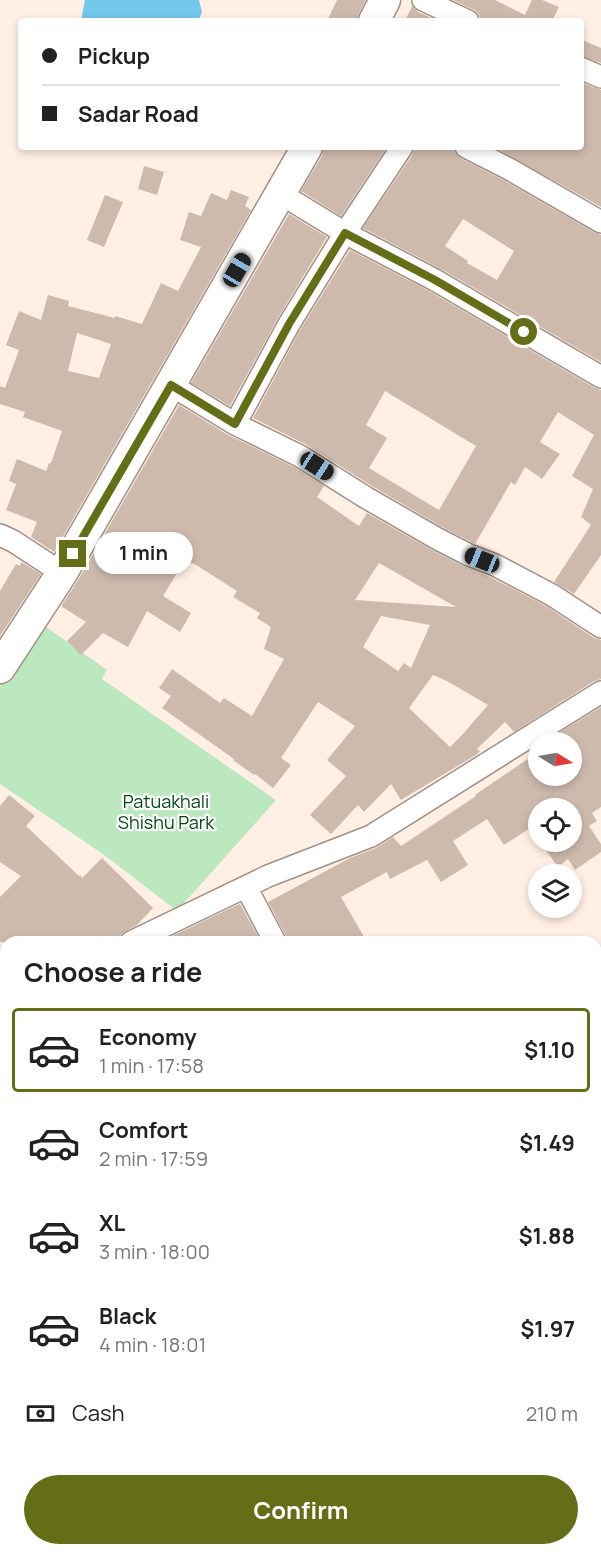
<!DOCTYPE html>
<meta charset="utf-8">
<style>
:root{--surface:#fff;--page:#f6f6f6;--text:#222;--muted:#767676;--line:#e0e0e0;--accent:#636e17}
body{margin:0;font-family:Manrope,sans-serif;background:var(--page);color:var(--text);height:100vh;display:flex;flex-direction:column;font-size:22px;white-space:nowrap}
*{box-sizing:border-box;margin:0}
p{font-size:20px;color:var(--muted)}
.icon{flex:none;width:33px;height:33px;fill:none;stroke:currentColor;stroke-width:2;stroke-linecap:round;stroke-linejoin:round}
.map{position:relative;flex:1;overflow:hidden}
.side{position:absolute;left:0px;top:936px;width:602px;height:620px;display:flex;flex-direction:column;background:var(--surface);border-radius:18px 18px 0 0;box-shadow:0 3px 9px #0003}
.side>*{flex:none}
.hud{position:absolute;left:18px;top:18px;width:566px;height:132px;border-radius:6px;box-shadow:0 3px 9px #0003;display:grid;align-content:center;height:132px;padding:0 24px;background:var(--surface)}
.needle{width:39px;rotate:101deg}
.buttons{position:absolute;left:528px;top:732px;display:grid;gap:12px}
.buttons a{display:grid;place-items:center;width:54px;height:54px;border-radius:50%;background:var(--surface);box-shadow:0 3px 9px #0003;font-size:30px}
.end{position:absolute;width:27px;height:27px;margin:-14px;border:8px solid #636e17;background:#fff;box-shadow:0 0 0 3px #fff}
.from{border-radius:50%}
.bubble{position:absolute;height:42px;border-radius:21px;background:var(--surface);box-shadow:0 3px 9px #0003;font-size:20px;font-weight:700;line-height:42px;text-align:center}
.car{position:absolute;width:18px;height:36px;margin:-18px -9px;border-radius:8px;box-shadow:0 0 4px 2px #0007;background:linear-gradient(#222 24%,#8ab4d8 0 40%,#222 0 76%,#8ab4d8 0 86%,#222 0)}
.hud b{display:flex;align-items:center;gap:21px;height:57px;font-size:22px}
.hud b+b{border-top:2px solid var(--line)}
.hud i{width:15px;height:15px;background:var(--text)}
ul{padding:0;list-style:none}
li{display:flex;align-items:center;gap:18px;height:84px;margin:0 12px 9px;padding:0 12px;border:3px solid transparent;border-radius:6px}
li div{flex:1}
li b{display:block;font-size:22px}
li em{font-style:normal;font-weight:700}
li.active{border-color:var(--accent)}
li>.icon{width:54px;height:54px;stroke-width:1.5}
h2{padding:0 24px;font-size:27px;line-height:72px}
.pay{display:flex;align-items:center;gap:15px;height:66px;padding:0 24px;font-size:22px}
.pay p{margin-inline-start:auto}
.primary-button{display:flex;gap:12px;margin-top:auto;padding:12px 24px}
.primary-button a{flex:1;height:69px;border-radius:36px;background:var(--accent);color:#fff;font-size:24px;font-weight:700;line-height:69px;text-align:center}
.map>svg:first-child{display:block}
</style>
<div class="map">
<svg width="601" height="1555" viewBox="0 0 601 1555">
<rect width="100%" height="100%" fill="#ffefe4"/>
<path fill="#bbe8be" d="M42,624L107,670L102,679L276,800L177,911L107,857L0,784V685Z"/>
<path fill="#72c7eb" d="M85,0H199L202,12L198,21H81Z
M601,1030V1555H0V1290L6,1288V1550H596V1034Z"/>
<path fill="#cdbaad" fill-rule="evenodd" d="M337,0H366L359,13L357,21H327Z
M453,0H495L525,15L532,0H542L559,7L552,21H481L479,14L474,10Z
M412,6L418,12L438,21H405Z
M580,39L601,48V63L580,56Z
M582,83L601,90V207L494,147H580V85Z
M324,147H387L341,216L301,191L322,156Z
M415,147H453L455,153L460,158L505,181L595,233L601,235V362L441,269L363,228L413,154ZM463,219L514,251L497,280L467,263L468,261L445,246Z
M144,166L164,172L157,195L138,189Z
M231,190L249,197L245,206L251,210L54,552L31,537L37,522L6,510L16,484L9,481L17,459L46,471L49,463H51L62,431L23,417L25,412L0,404V386L5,388L19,350L6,345L19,311L41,320L48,295L69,301L68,306L115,318V316L142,324L161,283L178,291L201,247L180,240L189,212L201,216L211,193L227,200ZM77,333L111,344L99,378L68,371Z
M105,195L123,202L104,247L87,240Z
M289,214L327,237L278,318L230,406L191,383Z
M350,250L429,291L595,388L601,390V555L574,594L554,582L591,525L581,517L593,489L572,476L594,435L558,412L540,442L560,454L542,479L525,467L515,485L511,482L475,544L442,527L372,486L307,445L253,418L300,330ZM385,391L476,446L439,510L369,468L387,438L366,425Z
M179,405L228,435L294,467L324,486L317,497L359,526L367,513L430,549L463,566L490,577L546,606L594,638L601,640V679L594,681L514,732L505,722L477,749L480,751L476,755L401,800L391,784L364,812L358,805L331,834L310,815L346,776L327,760L355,726L318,702L281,758L291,765L273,788L255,774L254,775L233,760L234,759L162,708L171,696L159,688L172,669L220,703L224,698L252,716L284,659L264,649L271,627L257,618L260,613L233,597L237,591L193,563V564L185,560L163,596L191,613L180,632L147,611L128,647L103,633L81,655L67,641L86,622L61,606L77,582ZM379,563L456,607L355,600ZM381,616L430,625L411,668L404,663L398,671L363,647ZM433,675L447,681L488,705L462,735L450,747L409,708Z
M21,562L41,574L0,636V591L16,564L20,566Z
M601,707V807L592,813L597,821L589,826L601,844V852L575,870L568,859L558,867L540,842H572V808H538V823L504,845L487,819L453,841L468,865L441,882L427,860L390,879L387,872L341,897L367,942H288L286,936L268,902L350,858L376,848L393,837L401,846L476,796L475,795L535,754L531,751L538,746V776H572V742H544Z
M9,795L35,816L26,826L79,876L80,875L82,878L102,858L153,908L137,925L121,934L118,942H0V897L21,876L0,862V806Z
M240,904L261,942H160L237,905Z"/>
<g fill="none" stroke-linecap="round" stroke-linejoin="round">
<defs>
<path id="street" d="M423,0L468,21
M580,68L601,77
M466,147L511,170L601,222
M281,194L345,233L435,280L601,377
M171,385L235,424L300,456L365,497L436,538L469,555L495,565L552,595L601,627
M235,424L289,324L345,233L402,147
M0,535L13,541L62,573
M246,887L275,942
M131,942L268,876L371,836L601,692
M0,1010L6,1007"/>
<path id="secondary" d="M374,21L385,0
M0,668L62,573L307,147"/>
</defs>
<use href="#street" stroke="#a39084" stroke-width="24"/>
<use href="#secondary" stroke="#a39084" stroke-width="33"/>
<use href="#street" stroke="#fff" stroke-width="21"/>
<use href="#secondary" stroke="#fff" stroke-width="30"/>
</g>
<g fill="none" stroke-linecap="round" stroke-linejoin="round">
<path stroke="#636e17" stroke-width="8" d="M73,554L171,385L235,424L289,324L345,233L435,280L524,332"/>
</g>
<g text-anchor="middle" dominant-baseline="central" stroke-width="4.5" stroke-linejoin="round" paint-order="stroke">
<g font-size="18" fill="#034715" stroke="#fff">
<text x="166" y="801">Patuakhali<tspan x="166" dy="21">Shishu Park</tspan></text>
</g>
</g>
</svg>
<div class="buttons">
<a><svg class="needle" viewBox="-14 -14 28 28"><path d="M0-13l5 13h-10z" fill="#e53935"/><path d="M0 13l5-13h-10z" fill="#767676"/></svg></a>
<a><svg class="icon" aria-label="locate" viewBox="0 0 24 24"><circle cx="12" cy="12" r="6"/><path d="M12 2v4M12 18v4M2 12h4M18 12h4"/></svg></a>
<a><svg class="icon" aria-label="layers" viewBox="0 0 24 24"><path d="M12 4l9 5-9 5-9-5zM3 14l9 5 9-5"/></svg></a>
</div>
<i class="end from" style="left:524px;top:332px"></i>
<i class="end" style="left:73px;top:554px"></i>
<div class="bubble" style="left:94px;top:532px;width:99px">1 min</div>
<i class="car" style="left:237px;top:270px;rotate:30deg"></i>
<i class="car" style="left:317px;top:466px;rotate:123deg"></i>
<i class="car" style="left:482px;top:560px;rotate:292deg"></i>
<div class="hud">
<b><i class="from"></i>Pickup</b>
<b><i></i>Sadar Road</b>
</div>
<section class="side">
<h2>Choose a ride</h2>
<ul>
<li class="active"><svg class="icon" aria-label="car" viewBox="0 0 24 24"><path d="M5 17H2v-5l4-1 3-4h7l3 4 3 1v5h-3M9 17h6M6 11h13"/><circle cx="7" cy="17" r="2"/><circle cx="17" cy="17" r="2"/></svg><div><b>Economy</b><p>1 min · 17:58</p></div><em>$1.10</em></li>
<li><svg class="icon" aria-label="car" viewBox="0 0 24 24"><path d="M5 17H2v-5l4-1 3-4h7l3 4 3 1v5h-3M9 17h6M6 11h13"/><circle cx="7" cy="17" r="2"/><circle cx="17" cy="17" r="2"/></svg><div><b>Comfort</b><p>2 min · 17:59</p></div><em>$1.49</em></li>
<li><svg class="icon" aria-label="car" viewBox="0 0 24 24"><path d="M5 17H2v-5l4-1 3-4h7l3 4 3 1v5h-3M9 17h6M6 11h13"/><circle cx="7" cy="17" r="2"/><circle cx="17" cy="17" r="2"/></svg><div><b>XL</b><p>3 min · 18:00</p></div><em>$1.88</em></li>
<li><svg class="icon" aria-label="car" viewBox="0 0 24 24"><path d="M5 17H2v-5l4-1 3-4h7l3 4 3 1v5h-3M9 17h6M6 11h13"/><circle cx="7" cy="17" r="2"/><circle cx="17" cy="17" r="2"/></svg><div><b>Black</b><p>4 min · 18:01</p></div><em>$1.97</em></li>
</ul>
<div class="pay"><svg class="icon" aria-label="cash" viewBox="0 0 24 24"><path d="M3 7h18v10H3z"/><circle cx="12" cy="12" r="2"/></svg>Cash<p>210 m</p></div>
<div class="primary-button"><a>Confirm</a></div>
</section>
</div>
